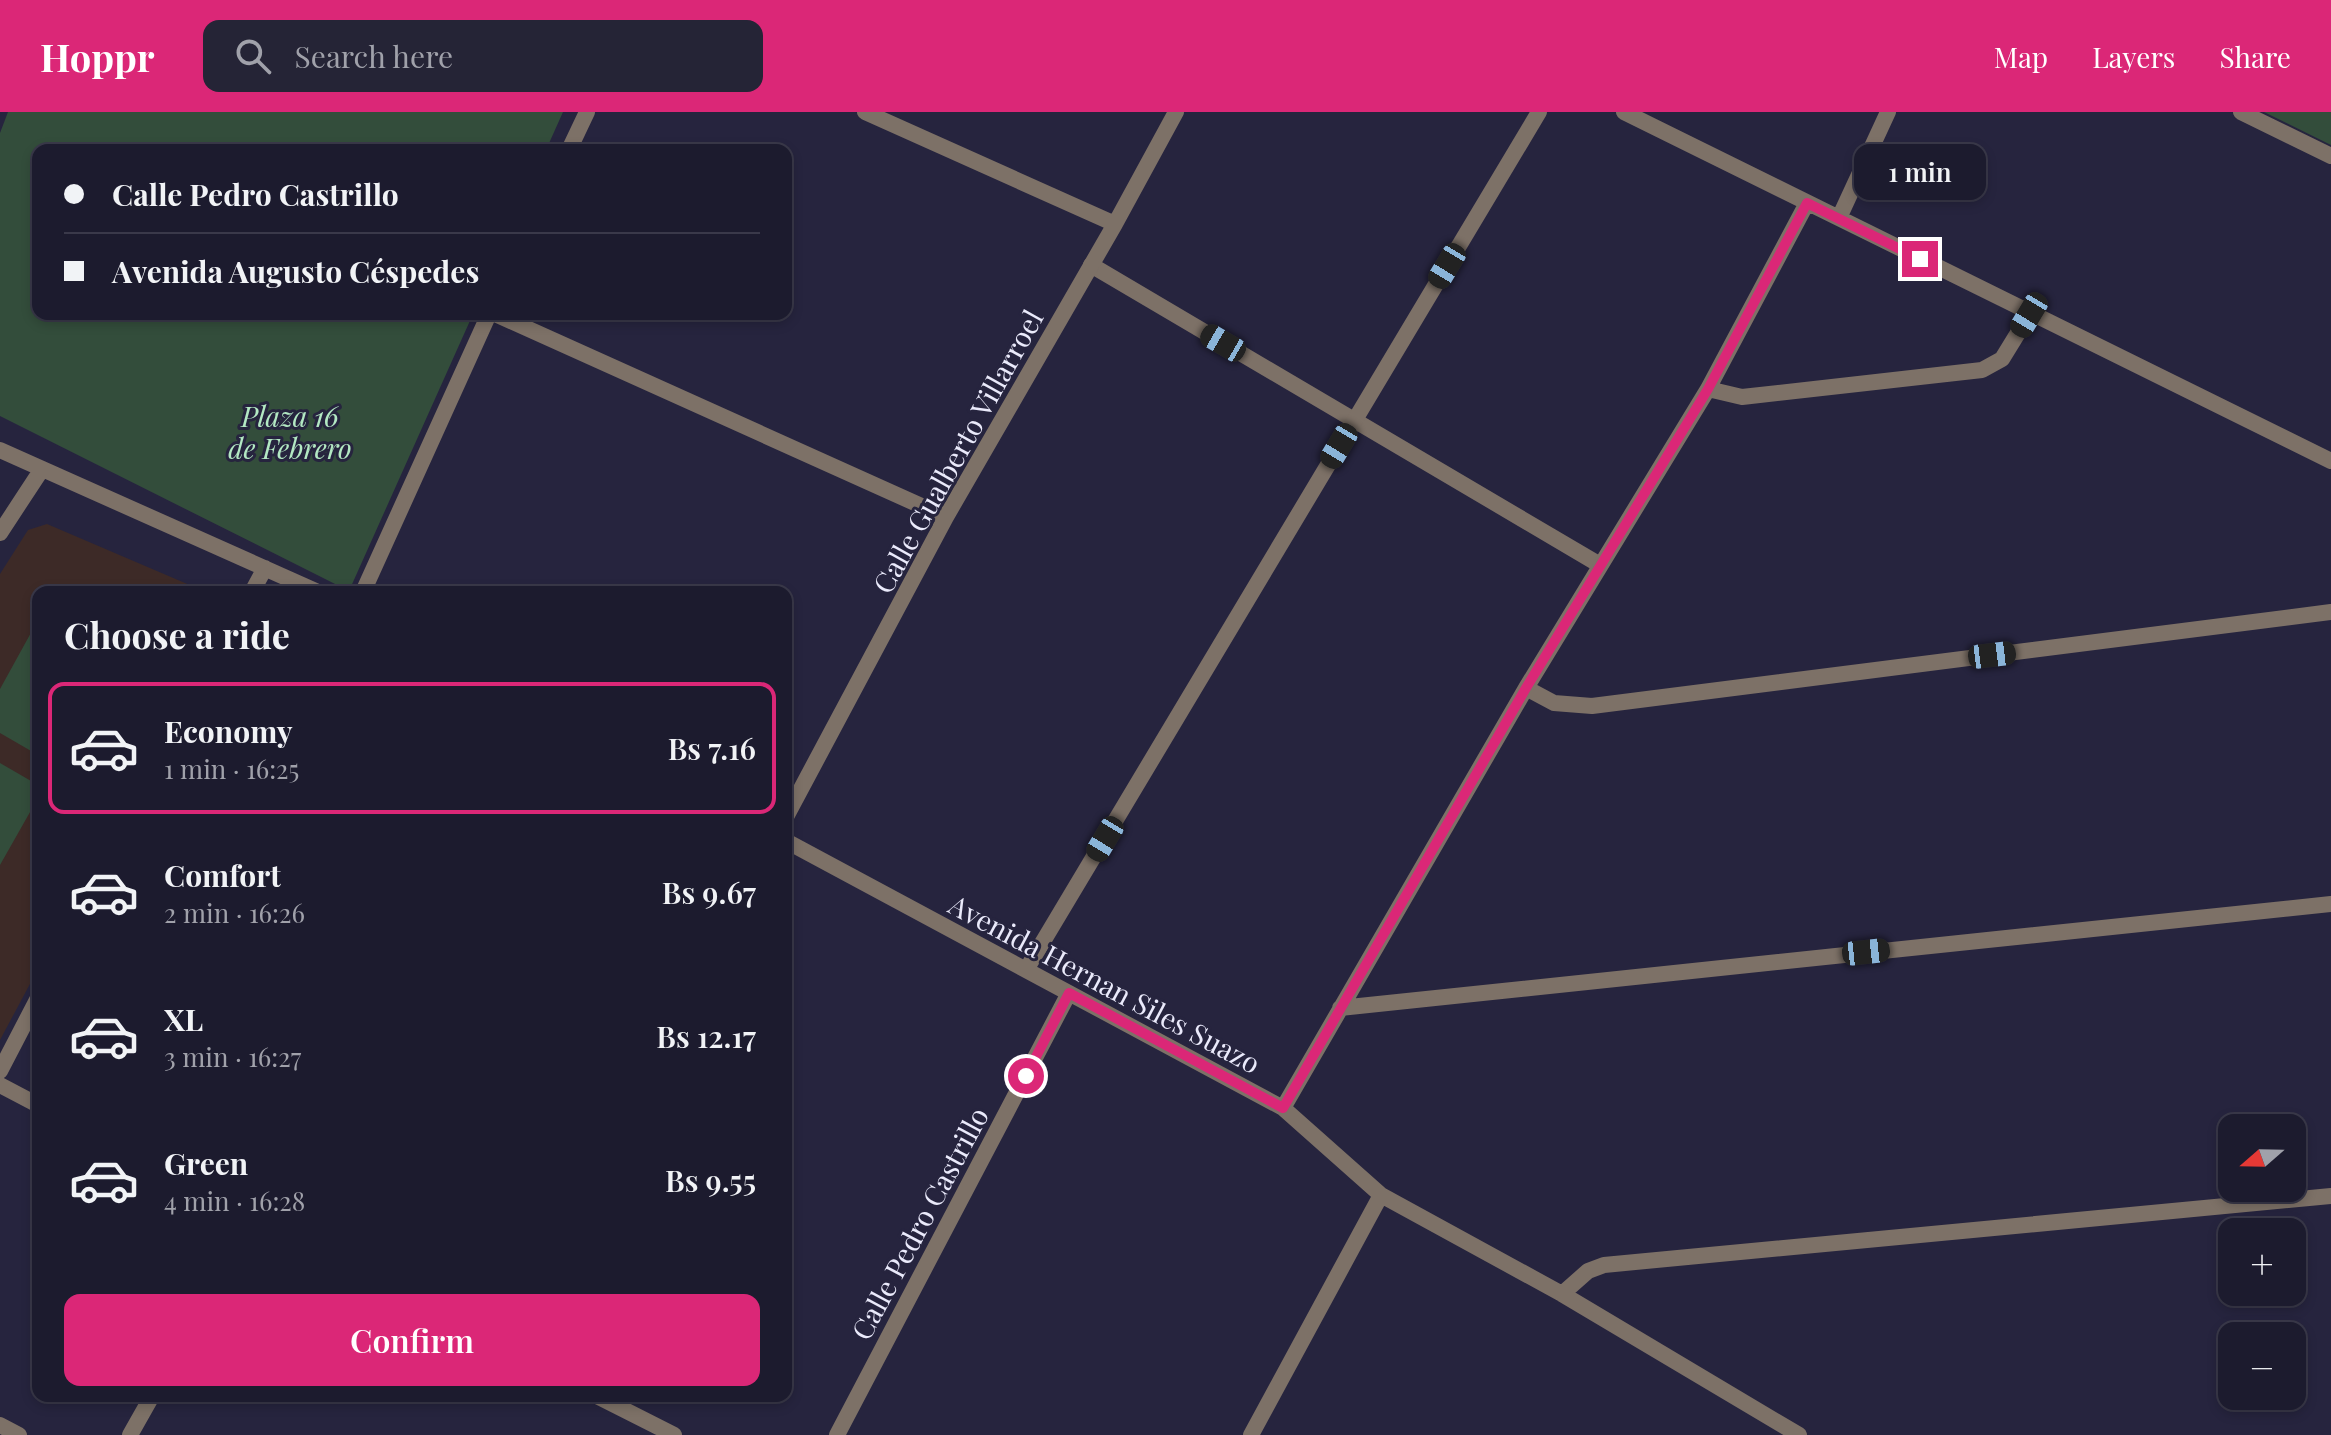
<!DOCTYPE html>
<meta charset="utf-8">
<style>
:root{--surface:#1c1b2e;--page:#252436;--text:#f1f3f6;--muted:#a0a1aa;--line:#3a394a;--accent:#db2777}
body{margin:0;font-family:"Playfair Display",serif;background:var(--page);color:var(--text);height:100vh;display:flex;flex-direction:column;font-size:30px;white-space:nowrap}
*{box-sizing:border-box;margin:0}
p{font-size:26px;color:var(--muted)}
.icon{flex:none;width:44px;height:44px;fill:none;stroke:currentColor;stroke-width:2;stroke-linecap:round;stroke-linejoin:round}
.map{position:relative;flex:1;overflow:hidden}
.panel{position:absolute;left:32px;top:474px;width:760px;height:816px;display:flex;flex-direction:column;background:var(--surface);border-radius:16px;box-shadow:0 4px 12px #0003,0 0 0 2px var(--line)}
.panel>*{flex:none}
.top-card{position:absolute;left:32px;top:32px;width:760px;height:176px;border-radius:16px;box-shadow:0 4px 12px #0003,0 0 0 2px var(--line);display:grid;align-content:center;height:176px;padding:0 32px;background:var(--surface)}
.needle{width:52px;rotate:250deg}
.fabs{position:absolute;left:2218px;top:1002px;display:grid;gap:16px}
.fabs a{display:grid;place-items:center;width:88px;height:88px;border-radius:16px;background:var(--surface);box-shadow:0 4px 12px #0003,0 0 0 2px var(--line);font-size:40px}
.end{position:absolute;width:36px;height:36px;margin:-18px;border:10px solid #db2777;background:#fff;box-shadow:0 0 0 4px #fff}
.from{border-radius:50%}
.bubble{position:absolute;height:56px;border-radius:16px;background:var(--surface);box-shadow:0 4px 12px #0003,0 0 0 2px var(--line);font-size:26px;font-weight:600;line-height:56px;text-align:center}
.car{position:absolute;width:24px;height:48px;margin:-24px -12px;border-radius:10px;box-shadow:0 0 6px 2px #0007;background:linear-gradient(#222 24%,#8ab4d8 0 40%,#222 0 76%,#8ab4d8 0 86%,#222 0)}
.top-card b{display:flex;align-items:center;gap:28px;height:76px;font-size:30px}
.top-card b+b{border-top:2px solid var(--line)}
.top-card i{width:20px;height:20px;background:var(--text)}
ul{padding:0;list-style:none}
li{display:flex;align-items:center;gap:24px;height:132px;margin:0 16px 12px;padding:0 16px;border:4px solid transparent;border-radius:16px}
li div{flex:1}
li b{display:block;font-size:30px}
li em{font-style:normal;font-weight:600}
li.active{border-color:var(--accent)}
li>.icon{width:72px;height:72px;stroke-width:1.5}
h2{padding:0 32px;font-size:36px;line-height:96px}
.button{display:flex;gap:16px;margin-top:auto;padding:16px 32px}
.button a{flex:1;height:92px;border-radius:16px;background:var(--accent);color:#fff;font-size:32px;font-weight:600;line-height:92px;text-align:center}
header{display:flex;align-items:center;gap:48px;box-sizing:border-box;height:112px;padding:0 40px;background:var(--accent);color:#fff}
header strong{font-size:38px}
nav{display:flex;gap:44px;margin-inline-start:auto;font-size:28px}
.search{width:560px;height:72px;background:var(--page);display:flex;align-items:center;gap:20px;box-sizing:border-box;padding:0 28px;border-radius:16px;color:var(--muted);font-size:30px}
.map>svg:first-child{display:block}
</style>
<header>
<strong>Hoppr</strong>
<div class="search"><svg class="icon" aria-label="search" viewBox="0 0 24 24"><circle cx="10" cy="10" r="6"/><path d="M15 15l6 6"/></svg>Search here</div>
<nav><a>Map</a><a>Layers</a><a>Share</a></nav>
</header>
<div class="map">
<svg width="2331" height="1323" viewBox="0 0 2331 1323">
<rect width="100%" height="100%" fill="#26243e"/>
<path fill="#3d2a27" d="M47,412L206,480H38V857L0,928V462L28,418Z"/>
<path fill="#334d3b" d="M8,0H563L546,38H38V202H473L349,479L0,304V21Z
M2264,0H2331V33Z
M38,508V643L0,621V577Z
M0,651L38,673V686L0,753Z"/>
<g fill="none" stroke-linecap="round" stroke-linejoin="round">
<path stroke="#7d7167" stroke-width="16" d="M1091,153L1600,453"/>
<path stroke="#7d7167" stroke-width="16" d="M865,0L1115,112
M1624,0L2331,349
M2241,0L2331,44
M569,38L587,0
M1839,106L1888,0
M495,202L946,405
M1708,277L1742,285L1982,258L2002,247L2029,203
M0,338L318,480
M0,421L42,357
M252,480L265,456
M363,480L489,202
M1526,576L1554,591L1592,594L2331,500
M786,705L946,405L1115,112L1176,0
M786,729L1283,996L1381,1083L1562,1182L1799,1323
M1026,858L1539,0
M1340,896L2331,792
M0,959L38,886
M0,973L38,993
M1283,996L1526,576L1708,277L1807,91
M1562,1182L1588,1159L1604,1153L2331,1084
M597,1284L674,1323
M0,1313L19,1323
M130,1323L152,1284
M837,1323L1069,881
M1251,1323L1381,1083"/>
</g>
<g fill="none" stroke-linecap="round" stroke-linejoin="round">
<path stroke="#db2777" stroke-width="10" d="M1026,964L1069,881L1283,996L1526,576L1708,277L1807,91L1920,147"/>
</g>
<g text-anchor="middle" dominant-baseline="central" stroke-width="6" stroke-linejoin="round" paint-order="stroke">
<g font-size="28" font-style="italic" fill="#b3e9c3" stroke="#26243e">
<text x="290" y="303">Plaza 16<tspan x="290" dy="32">de Febrero</tspan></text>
</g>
<g font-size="28" fill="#eaeafb" stroke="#26243e">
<text transform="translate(957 339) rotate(-61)">Calle Gualberto Villarroel</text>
<text transform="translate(1105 871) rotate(28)">Avenida Hernan Siles Suazo</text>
<text transform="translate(919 1111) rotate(-62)">Calle Pedro Castrillo</text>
</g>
</g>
</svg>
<div class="fabs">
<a><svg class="needle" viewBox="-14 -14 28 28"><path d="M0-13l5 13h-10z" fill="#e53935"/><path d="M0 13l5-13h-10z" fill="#a0a1aa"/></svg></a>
<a>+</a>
<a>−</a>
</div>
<i class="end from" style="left:1026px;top:964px"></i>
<i class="end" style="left:1920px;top:147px"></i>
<div class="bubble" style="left:1854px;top:32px;width:132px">1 min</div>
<i class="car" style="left:1447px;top:154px;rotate:211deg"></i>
<i class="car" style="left:2029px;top:203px;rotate:211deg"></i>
<i class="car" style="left:1223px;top:231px;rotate:300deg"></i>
<i class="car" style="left:1339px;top:334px;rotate:211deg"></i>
<i class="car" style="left:1992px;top:543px;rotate:83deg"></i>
<i class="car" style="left:1105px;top:727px;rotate:211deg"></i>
<i class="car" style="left:1866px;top:840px;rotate:84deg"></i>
<div class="top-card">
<b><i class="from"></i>Calle Pedro Castrillo</b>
<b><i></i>Avenida Augusto Céspedes</b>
</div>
<section class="panel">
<h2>Choose a ride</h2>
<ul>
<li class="active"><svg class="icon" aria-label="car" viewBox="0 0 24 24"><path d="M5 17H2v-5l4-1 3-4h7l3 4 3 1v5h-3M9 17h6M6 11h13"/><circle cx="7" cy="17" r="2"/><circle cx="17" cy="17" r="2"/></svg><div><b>Economy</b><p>1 min · 16:25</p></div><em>Bs 7.16</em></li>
<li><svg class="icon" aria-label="car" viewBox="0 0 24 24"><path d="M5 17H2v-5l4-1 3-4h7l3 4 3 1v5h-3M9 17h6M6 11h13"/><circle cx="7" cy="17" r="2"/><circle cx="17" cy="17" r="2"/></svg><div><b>Comfort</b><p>2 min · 16:26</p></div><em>Bs 9.67</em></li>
<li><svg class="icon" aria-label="car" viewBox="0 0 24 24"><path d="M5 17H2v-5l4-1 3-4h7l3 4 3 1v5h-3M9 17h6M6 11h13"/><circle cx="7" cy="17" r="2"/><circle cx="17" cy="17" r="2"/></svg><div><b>XL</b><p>3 min · 16:27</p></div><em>Bs 12.17</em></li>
<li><svg class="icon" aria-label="car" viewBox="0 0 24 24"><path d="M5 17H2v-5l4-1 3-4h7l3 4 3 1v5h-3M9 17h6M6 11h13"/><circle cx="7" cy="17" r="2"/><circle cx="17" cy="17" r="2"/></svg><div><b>Green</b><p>4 min · 16:28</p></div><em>Bs 9.55</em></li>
</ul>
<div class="button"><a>Confirm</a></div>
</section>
</div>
